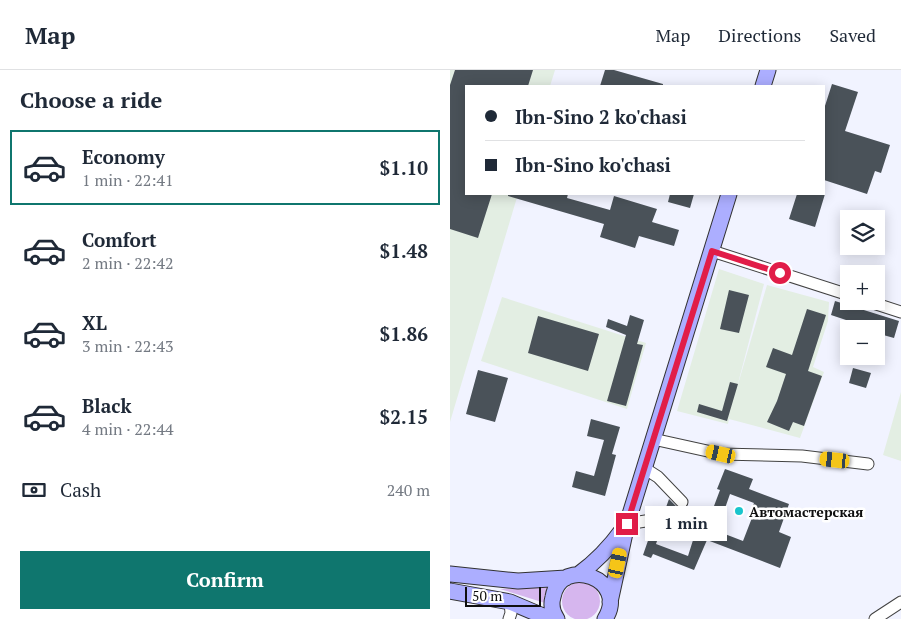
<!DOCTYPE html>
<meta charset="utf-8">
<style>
:root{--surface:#fff;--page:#f6f6f7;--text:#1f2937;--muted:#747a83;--line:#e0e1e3;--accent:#0f766e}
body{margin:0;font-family:"PT Serif",serif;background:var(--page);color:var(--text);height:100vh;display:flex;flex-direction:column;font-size:19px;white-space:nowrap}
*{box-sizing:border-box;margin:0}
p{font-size:16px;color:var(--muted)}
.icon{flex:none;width:28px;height:28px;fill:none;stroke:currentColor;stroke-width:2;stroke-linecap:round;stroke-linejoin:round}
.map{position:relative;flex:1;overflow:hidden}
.panel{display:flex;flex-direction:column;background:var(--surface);width:450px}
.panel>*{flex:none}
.top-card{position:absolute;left:15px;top:15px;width:360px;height:110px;border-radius:0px;box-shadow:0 2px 12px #0003;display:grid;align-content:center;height:110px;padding:0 20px;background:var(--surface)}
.controls{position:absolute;left:390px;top:140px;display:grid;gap:10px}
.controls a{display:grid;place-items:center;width:45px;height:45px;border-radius:0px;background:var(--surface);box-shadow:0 2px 12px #0003;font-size:25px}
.scale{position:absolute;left:15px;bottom:12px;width:76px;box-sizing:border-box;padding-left:5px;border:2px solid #0f0f0f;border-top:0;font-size:14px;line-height:18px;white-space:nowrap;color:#0f0f0f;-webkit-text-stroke:4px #fff;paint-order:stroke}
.end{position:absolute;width:22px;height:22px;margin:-11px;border:6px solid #e11d48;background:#fff;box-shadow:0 0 0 2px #fff}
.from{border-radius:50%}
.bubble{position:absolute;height:35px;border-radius:0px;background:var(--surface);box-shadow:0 2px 12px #0003;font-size:16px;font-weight:600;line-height:35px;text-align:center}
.car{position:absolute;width:15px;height:30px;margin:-15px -8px;border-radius:6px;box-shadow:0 0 4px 1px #0007;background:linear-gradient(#f5c518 24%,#345 0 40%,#f5c518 0 76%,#345 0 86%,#f5c518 0)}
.top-card b{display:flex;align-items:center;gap:18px;height:48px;font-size:19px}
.top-card b+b{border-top:1px solid var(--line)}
.top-card i{width:12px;height:12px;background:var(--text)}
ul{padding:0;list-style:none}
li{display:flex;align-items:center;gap:15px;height:75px;margin:0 10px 8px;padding:0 10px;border:2px solid transparent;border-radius:0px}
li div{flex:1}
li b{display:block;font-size:19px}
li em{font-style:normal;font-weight:600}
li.active{border-color:var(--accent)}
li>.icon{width:45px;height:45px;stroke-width:1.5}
h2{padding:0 20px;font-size:22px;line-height:60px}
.pay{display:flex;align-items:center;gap:12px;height:55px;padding:0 20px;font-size:19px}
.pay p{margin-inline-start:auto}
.button{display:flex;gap:10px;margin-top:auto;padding:10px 20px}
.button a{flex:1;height:58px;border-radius:0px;background:var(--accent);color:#fff;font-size:20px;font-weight:600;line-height:58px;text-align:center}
header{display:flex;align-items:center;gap:30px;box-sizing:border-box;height:70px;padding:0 25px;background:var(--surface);border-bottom:1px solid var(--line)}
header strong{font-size:24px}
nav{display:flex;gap:28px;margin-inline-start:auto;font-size:18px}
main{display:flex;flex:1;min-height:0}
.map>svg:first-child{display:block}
</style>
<header>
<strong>Map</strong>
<nav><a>Map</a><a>Directions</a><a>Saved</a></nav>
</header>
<main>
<section class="panel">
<h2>Choose a ride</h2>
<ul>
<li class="active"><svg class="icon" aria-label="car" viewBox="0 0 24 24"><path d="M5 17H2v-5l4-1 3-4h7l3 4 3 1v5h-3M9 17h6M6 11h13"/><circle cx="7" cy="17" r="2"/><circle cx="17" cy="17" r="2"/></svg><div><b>Economy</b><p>1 min · 22:41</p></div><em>$1.10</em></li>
<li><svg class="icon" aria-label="car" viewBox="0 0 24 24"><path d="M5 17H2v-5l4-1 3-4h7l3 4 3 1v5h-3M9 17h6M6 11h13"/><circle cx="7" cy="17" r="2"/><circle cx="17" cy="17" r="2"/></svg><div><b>Comfort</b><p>2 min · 22:42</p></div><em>$1.48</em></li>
<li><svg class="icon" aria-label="car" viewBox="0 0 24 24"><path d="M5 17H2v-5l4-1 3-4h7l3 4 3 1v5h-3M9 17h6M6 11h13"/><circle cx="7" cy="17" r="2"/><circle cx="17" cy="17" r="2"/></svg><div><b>XL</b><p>3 min · 22:43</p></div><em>$1.86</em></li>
<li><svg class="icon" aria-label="car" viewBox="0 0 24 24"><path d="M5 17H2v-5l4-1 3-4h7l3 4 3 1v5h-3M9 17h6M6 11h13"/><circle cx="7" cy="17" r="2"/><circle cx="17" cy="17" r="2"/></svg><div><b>Black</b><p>4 min · 22:44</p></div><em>$2.15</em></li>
</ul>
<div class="pay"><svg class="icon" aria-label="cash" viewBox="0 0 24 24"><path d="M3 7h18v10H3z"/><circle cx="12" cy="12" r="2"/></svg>Cash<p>240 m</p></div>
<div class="button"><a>Confirm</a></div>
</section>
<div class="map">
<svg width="451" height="549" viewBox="0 0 451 549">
<rect width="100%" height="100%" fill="#f1f3ff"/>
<path fill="#e3eee3" d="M0,0H105L100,16H16V124H68L0,352Z
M269,199L314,214L286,321L317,215L379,232L378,251L363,297L374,302L350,368L279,349L278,354L227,341Z
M52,227L196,273L177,339L31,291Z
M451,322V391L433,385Z"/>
<path fill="#d6b6ee" d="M112 531a19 19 0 1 1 38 0a19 19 0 1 1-38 0Z
M99,517L95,533L50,519Z"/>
<path fill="#4a5259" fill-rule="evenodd" d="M5,0H83L78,16H16V124H42L28,168L0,159V15Z
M155,0H164L213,14V16H150Z
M382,14L408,22L395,61L440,75L431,103L425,101L417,124L374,110V39Z
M58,124H118L117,128L160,140L164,126L207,139L202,152L229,160L224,176L189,166L185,178L150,167L154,154L58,126Z
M220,124H244L240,138L218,132Z
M347,124H375L365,157L339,149Z
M279,220L299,225L289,263L270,259Z
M385,231L449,251L444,268L426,263V259H413L404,256L405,253L381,245Z
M357,239L376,245L358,301L372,306L354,356L343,352L339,361L317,352L327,331L336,304L316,297L323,278L342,285Z
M180,245L194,250L187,274L193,275L176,336L157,331L176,265L156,257L158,249L177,256Z
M88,246L149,264L138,301L78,283Z
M403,298L421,303L416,318L399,313Z
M28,300L58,308L45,352L16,344Z
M280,312L288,314L277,351L247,342L249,334L272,341Z
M141,349L170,357L162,384L166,385L155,426L122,417L126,401L144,406L154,370L137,366Z
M275,399L303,409L299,419L339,434L329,462L341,467L330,498L257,470L244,500L203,484L201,488L193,485L201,462L209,465L206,474L238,486L244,467L242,466L245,456L255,460L270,420L267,419ZM280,424L304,433L301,439L305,440L293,471L267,461Z
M219,429L229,439L238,437L245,439L241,450L233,447L229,439L215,440Z"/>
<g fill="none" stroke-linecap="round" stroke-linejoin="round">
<defs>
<path id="street" d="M262,181L399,225
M417,231L451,242
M203,369L271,384L352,386L418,394
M194,398L208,407L232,432
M177,454L226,446
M59,549L61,543L60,532
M425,549L451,532"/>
<path id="secondary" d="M313,16L318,0
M0,504L68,511L116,508
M129,504C147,491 160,477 173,459
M0,521L60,532L100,549
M160,532L177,454L279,124
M107,549C102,542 101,534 103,527C111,484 180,509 155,549"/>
</defs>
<use href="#street" stroke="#424242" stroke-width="13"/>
<use href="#secondary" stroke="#313131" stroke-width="17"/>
<use href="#street" stroke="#fff" stroke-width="11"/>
<use href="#secondary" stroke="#acaeff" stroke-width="15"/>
</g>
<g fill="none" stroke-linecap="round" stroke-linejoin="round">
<path stroke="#e11d48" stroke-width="6" d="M177,454L262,181L330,203"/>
</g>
<circle fill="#19c5cd" stroke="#fff" stroke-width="2" cx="289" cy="441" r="5"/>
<g text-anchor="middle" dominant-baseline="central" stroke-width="5" stroke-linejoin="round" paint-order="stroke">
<g font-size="14" font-weight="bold" fill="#0f0f0f" stroke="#fff" text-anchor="start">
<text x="299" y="441">Автомастерская</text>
</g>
</g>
</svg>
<div class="controls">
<a><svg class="icon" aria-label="layers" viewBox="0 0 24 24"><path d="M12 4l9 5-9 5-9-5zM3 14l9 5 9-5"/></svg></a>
<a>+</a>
<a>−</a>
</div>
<div class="scale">50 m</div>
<i class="end from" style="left:330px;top:203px"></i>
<i class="end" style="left:177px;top:454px"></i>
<div class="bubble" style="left:195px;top:436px;width:82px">1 min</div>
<i class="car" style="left:271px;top:384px;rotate:283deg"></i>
<i class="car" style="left:385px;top:390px;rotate:276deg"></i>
<i class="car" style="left:168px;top:493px;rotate:12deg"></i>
<div class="top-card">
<b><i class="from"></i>Ibn-Sino 2 ko'chasi</b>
<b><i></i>Ibn-Sino ko'chasi</b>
</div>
</div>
</main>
